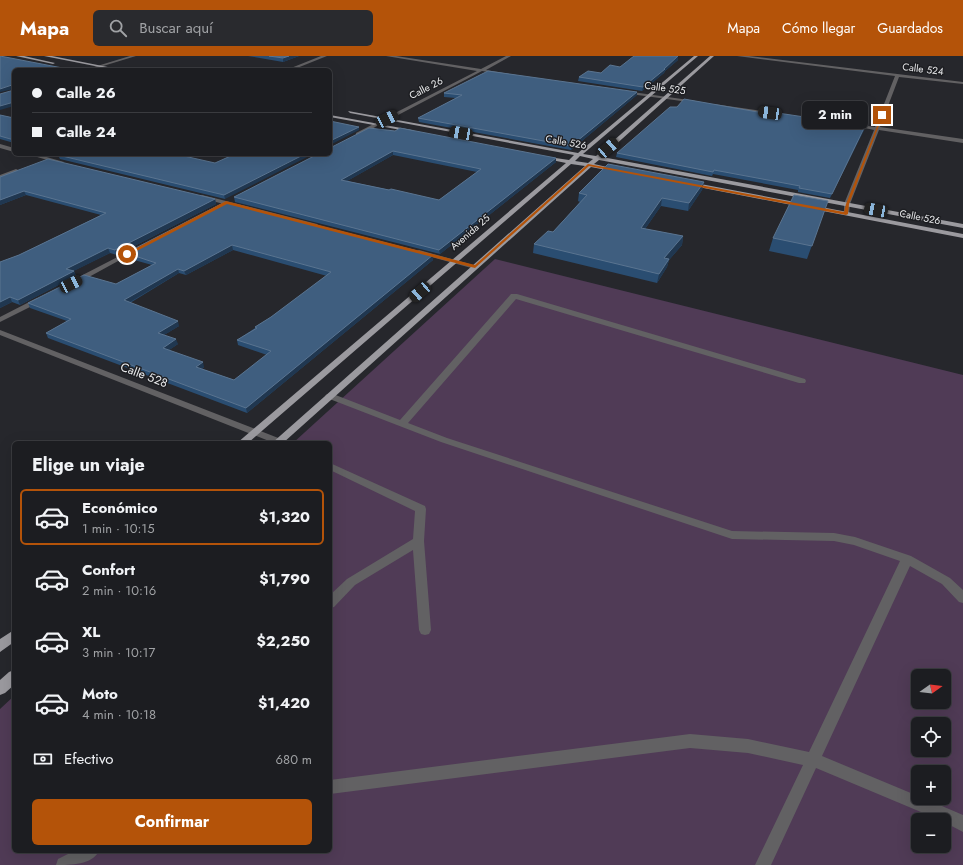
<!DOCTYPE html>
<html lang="es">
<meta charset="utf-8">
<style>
:root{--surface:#1c1d21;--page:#292a2e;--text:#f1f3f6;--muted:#a0a2a5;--line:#3a3b3f;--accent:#b45309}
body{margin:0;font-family:Jost,sans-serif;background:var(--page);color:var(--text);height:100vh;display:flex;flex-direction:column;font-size:15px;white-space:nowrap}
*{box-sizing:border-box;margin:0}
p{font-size:13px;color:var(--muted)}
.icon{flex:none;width:22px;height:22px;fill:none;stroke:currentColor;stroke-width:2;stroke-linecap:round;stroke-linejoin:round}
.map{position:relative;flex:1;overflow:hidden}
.sheet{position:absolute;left:12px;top:385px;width:320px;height:412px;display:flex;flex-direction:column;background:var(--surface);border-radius:6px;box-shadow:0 4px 16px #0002,0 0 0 1px var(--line)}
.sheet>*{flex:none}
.guide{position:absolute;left:12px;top:12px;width:320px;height:88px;border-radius:6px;box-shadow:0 4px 16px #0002,0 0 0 1px var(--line);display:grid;align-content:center;height:88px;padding:0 20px;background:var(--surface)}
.needle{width:26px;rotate:76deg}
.fabs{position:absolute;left:911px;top:613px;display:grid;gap:8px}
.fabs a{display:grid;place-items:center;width:40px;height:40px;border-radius:6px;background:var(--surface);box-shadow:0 4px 16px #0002,0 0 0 1px var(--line);font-size:20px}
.end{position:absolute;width:18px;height:18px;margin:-9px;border:5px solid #b45309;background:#fff;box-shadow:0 0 0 2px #fff}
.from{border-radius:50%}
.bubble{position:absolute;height:28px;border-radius:6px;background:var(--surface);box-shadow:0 4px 16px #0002,0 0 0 1px var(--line);font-size:13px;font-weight:700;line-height:28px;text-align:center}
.car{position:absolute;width:12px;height:24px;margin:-12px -6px;border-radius:5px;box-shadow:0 0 3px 1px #0007;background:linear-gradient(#222 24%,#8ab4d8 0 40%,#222 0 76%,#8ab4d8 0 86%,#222 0)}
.guide b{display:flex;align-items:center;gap:14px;height:38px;font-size:15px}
.guide b+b{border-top:1px solid var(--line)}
.guide i{width:10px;height:10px;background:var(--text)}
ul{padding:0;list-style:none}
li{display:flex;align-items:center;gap:12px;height:56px;margin:0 8px 6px;padding:0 12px;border:2px solid transparent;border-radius:6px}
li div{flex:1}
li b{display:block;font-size:15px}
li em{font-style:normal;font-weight:700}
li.selected{border-color:var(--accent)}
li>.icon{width:36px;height:36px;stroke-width:1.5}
h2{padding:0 20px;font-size:18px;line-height:48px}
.pay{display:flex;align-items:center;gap:10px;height:44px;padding:0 20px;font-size:15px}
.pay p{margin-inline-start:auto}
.action{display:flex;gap:8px;margin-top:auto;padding:8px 20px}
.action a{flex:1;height:46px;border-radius:6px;background:var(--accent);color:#fff;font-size:16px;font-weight:700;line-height:46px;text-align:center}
header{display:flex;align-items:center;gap:24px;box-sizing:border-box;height:56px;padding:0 20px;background:var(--accent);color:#fff}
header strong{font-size:19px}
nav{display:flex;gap:22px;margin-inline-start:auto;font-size:14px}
.search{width:280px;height:36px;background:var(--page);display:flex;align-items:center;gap:10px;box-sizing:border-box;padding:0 14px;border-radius:6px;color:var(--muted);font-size:15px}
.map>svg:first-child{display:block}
</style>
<header>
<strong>Mapa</strong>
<div class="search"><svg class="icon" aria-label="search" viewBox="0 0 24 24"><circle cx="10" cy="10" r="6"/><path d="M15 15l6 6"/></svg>Buscar aquí</div>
<nav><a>Mapa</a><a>Cómo llegar</a><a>Guardados</a></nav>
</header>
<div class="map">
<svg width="963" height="809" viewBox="0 0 963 809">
<rect width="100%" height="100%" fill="#26272c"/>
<path fill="#503b56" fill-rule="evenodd" d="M495,203L963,319V809H0V653L14,640V795H330V387H293ZM918,620H944V646H918ZM918,668H944V694H918ZM918,716H944V742H918ZM918,764H944V790H918Z"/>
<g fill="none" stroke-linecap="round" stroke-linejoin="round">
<path fill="#626163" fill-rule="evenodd" d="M130,0H136L90,14H84Z
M321,0H327L292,14H286Z
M386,0H396L481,13L506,0H511L486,14L516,19L514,20L482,15L360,79H356V77L477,15Z
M737,0H749L963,26V28L899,21L880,71L963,83V87L879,74L850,148L849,158L844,159V148L874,74L851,69L853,68L875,71L895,20Z
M625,35L696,45L698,46L696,47L623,37Z
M714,48L783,58L785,59L783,60L712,50Z
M0,88L14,92V96L0,92Z
M27,98H36L64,106L61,108Z
M16,113L18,114V116L0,123V119Z
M202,139L317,168L318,169L315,171L200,142V140Z
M135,192L140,193L78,227H75L71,225Z
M419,194L477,210L479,211L475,213L417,197V195Z
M511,238H517L805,323L806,325L805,327H799L516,243L408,367L447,382L732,475L834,477L855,481L911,500L950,522L963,534V547L959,546L942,528L910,510L822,700L918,740V742H923L963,759V776L944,766V764H940L816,712L771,809H755L803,709L748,697L690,692L330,738V724L690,678L748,683L809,696L900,505L854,489L834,485L732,483L441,386L327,342L325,340L327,338H333L400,364Z
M37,242H43L44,244L0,266V261Z
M0,274L286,385L288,387H274L0,279Z
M330,407L425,450L426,453L424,485L431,574L429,578L425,579L421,578L419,574L413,494L355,529L334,551L330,552V539L347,523L413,483L415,455L330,414Z
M74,795H99C92,809 71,809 56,809L58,803Z"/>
<path fill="#9b9a9f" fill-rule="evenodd" d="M16,0H24L55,7L53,8Z
M44,0H52L123,14H115Z
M694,0H698L583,98L596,100L710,0H714L602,101L963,168V172L599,104L594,108L620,114L617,116L591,111L283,387H272L585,110L571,108L248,387H237L566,107L542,102V100L569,104L574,99L350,57L348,55L578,97ZM580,100L593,103L588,107L575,105Z
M330,59L412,74L414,75L412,76L330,61Z
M690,126L963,178V182L688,129L687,128Z
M14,574V586L0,596V583Z
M14,614V629L5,637L0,639V624L9,616Z"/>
</g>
<path fill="#2a4d71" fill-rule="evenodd" d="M248,0H299L283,6Z
M678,4L665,15L664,17L642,35L578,25L579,21L601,17L620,11Z
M637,36V39L571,94L419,66L418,62L456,42L444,41V37Z
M769,58L864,74L830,142L798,136V134L713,118L712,120L616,101L617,97Z
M0,59L14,62V87L0,83Z
M330,92L556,102V106L440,198L235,146L234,141ZM393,99L477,116L439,144L347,125Z
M235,98L225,143L60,103L58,99L215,107Z
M0,121L215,143L216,148L117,199L110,197L73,215H74L76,220L20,249L12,246L0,252V206L19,199L101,159L26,139L0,149Z
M704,126L702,134L688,155L661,150L645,173L683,180L682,189L669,204L667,211L657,227L533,197L534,188L553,176L580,146L578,145L579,137Z
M828,145L807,203L769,195L773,182Z
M225,146L433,204L247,357L48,282L46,277L67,265L30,252L28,247L116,228L152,209L127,202L126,197ZM233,194L327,220L271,261L255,271V272L237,284L238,289L267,299L234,324L202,313L204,311L169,294L178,288L164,279L179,270L130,247L179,217L186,219Z"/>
<path fill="#203750" d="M289,0H299L283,6V2Z
M678,0V4L665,15L664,17L642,35L643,31Z
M12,29L14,33L0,36V33Z
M637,36V39L571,94V90Z
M14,46V50L0,54V50Z
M865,70L864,74L830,142L832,138Z
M359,71V74L330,89V85Z
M393,95V99L342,128L341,124Z
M305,98H313L225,143L224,139Z
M556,102V106L440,198L439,194Z
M704,126L702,134L688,155L689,147Z
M24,135L26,139L0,149V144Z
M662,142L661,150L640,180L641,172Z
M215,143L216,148L117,199L115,194Z
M683,180L682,189L669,204L667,211L657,227L659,218L664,202Z
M232,189L233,194L186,219L184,215Z
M108,192L110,197L68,218L66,213Z
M433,199V204L247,357L246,352Z
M178,213L179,217L125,249L124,244Z
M74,215L76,220L20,249L18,244Z
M10,241L12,246L0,252V246Z
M178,265L179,270L159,282L158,277Z
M176,283L178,288L165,297L163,292Z
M203,306L204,311L198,316L196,311Z"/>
<path fill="#3f5e7f" stroke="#5a7490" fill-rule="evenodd" d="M0,0L73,14H14V31L12,29L0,33Z
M269,0H289L283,2Z
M634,0H678L664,13H665L643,31L579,21L588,15L601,17L610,9L620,11Z
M488,15L637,36L571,90L418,62L462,39L444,37Z
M14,32V46L0,50V38L14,34Z
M684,43L769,58L771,56L865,70L832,138L799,132L800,130L714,114L713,116L617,97L670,51H677Z
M0,59L14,62V84L0,80Z
M330,65L359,71L330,85Z
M369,72L395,75L400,72L556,102L439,194L234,141L318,98H330V92ZM393,95L481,113L439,144L391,133L389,134L341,124Z
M60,98H175L215,107L235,98H305L224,139L58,99Z
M48,103L215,143L115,194L108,192L66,213L74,215L18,244L10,241L0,246V206L19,199L106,157L24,135L0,144V121Z
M608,108L704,126L689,147L662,142L641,172L683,180L664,202L669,203L659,218L534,188L548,175L553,176L587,139L579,137Z
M794,139L828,145L812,190L773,182Z
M225,146L433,199L246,352L46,277L71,263L28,247L84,219L116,228L156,207L126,197ZM232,189L331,216L271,261L255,271L257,272L237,284L271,295L234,324L196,311L203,306L163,292L176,283L158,277L178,265L124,244L178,213L184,215Z"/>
<path fill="#b45309" d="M882,58L883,59L849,148L848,158L846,159L589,110L475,212L227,148L129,199L125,198L226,145L475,209L588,108L844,156L846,148Z"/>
<g text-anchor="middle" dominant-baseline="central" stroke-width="3" stroke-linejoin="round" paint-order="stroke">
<g font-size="10" fill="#ebecee" stroke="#1d1e22">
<text transform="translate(923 13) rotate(7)">Calle 524</text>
<text transform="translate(426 32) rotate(-27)">Calle 26</text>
<text transform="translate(665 32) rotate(8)">Calle 525</text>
<text transform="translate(566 86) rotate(10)">Calle 526</text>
<text transform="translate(920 161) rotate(11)">Calle 526</text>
<text transform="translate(470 176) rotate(-41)">Avenida 25</text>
</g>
<g font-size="12" fill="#ebecee" stroke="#1d1e22">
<text transform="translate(144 319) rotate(21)">Calle 528</text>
</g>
</g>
</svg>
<div class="fabs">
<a><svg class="needle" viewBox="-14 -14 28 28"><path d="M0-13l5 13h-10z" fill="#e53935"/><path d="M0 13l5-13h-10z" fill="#a0a2a5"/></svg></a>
<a><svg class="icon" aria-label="locate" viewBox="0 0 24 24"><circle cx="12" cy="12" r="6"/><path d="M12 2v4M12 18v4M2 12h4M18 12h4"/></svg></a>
<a>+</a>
<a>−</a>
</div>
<i class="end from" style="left:127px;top:198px"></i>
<i class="end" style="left:882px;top:59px"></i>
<div class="bubble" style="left:802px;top:45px;width:66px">2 min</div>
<i class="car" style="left:770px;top:57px;rotate:278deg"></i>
<i class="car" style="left:387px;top:63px;rotate:63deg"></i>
<i class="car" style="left:461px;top:77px;rotate:280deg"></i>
<i class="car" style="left:608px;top:92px;rotate:49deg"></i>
<i class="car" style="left:876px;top:154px;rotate:281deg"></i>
<i class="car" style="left:71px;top:228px;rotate:63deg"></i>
<i class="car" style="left:420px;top:236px;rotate:229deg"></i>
<div class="guide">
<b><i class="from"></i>Calle 26</b>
<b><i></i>Calle 24</b>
</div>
<section class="sheet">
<h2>Elige un viaje</h2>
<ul>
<li class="selected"><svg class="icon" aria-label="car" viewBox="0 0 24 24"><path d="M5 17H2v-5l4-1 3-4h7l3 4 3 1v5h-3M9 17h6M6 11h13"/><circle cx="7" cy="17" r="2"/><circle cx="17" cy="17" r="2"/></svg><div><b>Económico</b><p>1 min · 10:15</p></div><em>$1,320</em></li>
<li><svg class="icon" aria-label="car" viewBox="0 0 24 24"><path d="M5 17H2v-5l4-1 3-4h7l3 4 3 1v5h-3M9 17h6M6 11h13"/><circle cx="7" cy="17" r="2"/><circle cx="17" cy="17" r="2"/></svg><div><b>Confort</b><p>2 min · 10:16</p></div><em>$1,790</em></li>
<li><svg class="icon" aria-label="car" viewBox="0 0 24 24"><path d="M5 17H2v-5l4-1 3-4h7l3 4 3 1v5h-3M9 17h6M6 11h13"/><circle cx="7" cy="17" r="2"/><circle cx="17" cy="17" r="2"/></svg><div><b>XL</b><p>3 min · 10:17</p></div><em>$2,250</em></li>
<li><svg class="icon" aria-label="car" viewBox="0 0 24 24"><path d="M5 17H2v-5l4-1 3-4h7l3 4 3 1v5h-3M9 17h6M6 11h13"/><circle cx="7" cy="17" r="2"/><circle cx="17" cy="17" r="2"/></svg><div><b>Moto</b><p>4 min · 10:18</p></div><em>$1,420</em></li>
</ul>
<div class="pay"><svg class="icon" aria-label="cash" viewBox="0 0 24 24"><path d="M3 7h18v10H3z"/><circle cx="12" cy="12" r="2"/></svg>Efectivo<p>680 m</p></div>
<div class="action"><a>Confirmar</a></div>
</section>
</div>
